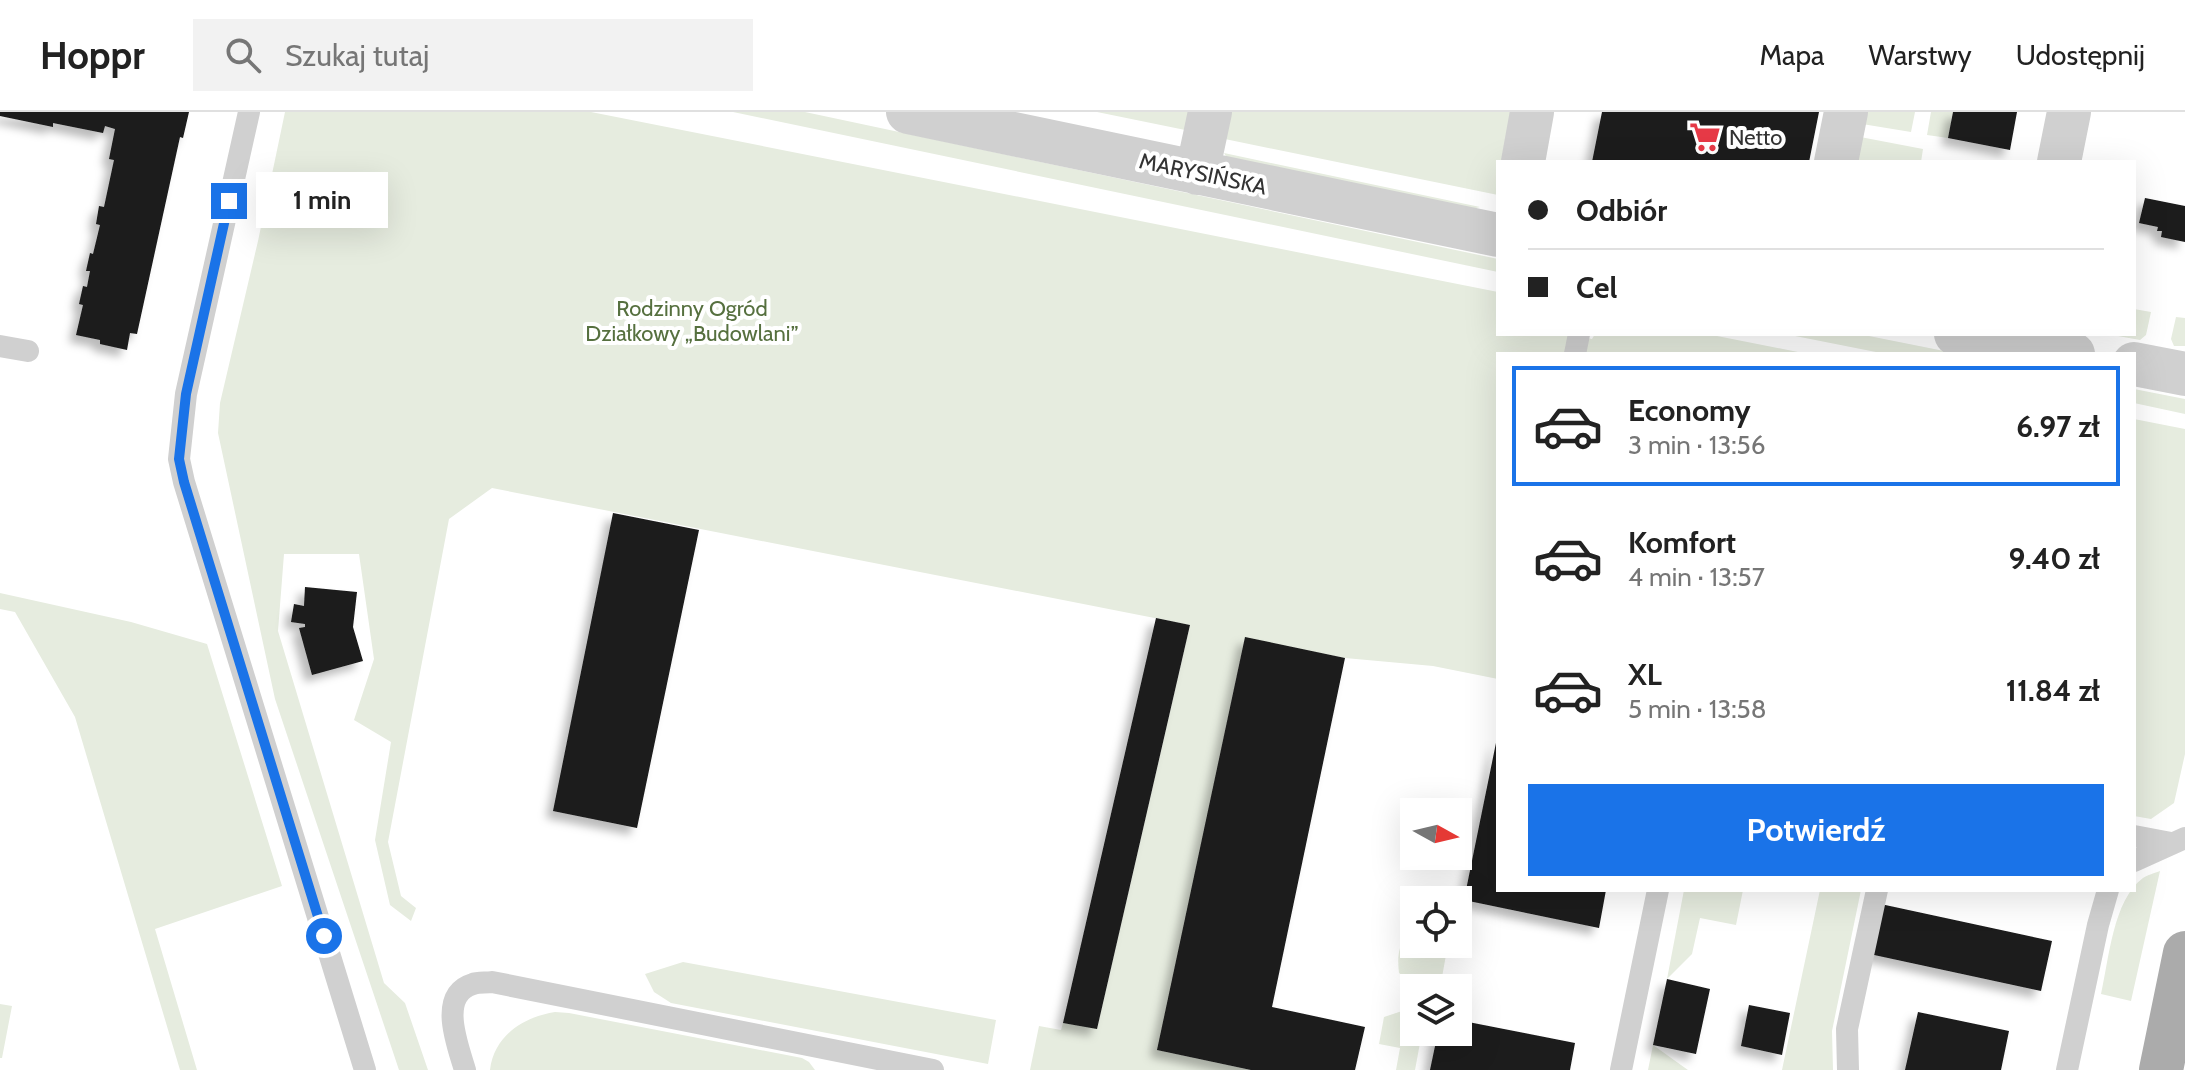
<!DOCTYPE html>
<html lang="pl">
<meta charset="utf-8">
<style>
:root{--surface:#fff;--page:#f2f2f2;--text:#222;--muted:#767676;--line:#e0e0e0;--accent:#1a73e8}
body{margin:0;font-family:Cabin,sans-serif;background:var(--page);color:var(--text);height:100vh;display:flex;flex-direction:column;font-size:30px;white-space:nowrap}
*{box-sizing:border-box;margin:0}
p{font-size:26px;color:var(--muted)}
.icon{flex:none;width:44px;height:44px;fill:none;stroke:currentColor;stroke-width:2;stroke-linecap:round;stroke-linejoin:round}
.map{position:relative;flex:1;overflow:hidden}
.drawer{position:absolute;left:1496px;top:240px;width:640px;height:540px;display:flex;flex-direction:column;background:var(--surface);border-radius:0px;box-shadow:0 8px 32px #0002}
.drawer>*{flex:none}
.top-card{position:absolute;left:1496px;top:48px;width:640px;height:176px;border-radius:0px;box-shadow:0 8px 32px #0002;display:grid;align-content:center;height:176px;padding:0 32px;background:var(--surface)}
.needle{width:52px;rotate:98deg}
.tools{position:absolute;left:1400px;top:686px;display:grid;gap:16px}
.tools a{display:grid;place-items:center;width:72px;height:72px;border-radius:0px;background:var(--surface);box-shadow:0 8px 32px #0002;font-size:40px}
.end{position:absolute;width:36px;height:36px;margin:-18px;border:10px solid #1a73e8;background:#fff;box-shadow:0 0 0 4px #fff}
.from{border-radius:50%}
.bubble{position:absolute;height:56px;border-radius:0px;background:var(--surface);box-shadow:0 8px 32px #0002;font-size:26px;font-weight:800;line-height:56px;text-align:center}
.top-card b{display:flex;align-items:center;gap:28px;height:76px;font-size:30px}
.top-card b+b{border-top:2px solid var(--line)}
.top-card i{width:20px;height:20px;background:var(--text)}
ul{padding:14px 0 0;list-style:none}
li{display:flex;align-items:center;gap:24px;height:120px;margin:0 16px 12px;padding:0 16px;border:4px solid transparent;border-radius:0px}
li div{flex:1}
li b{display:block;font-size:30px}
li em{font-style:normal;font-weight:800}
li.selected{border-color:var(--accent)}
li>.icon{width:72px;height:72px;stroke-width:1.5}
.primary-button{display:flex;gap:16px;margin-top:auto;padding:16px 32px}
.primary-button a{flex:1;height:92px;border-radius:0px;background:var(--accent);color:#fff;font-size:32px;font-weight:800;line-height:92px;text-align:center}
header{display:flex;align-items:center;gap:48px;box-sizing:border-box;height:112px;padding:0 40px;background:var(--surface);border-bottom:2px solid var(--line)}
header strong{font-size:38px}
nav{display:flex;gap:44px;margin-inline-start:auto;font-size:28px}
.search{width:560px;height:72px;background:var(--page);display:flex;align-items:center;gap:20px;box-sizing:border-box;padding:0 28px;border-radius:0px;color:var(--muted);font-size:30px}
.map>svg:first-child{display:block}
</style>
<header>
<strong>Hoppr</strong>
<div class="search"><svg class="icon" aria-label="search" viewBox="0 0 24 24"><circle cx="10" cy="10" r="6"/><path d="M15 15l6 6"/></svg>Szukaj tutaj</div>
<nav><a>Mapa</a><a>Warstwy</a><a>Udostępnij</a></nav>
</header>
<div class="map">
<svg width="2185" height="958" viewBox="0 0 2185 958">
<defs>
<filter id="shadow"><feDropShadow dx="-7" dy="7" stdDeviation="4" flood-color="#0004"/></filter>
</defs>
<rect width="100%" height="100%" fill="#fff"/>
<path fill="#e6ecdf" d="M285,0H591L1498,180V222H1568L1592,227L1595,222H1707L1808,242H1498V567L1433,554L1345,546L1245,526L1158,938L1251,958H1030L1039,914L1061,918L1063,911L1097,916L1190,513L492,376L449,407L388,730L401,784L416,796L411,809L390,793L375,728L391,630L354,608L374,547L359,442H284L278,519L384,871L405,891L428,958H399L275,587L218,321L220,291L258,129Z
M733,0H805L1498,147V160Z
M1097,0H1199L1195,20Z
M1225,0H1516L1507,50H1498V83L1220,26Z
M1858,0H1915L1911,20L1856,11Z
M1931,0H1953L1948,26L1927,23Z
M1855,24L1923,37L1921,50H1850Z
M1224,41L1480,95L1468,98L1229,49Z
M2134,197L2151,200L2146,223L2140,228L2107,222H2134Z
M2176,205L2185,206V234H2174L2171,227Z
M1785,222H1859L1959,242H1886Z
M2134,277L2185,287V302L2134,291Z
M2134,307L2185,317V642L2174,691L2151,707L2134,704Z
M0,481L131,510L207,532L282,774L155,817L197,958H180L75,605L15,500L0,497Z
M2160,759L2131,889L2101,882C2109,847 2113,788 2143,766C2147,763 2155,761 2160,759Z
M1684,778H1743L1736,813L1700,806L1692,842L1667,867Z
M1820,778H1861L1832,919L1833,958H1782Z
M1414,819V832H1448L1440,876L1416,873L1399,861C1397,844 1398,828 1414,819Z
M683,850L996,908L988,952L671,891L654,880L645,862Z
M0,892L12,894L2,946H0Z
M1405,898L1414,899V920H1422L1415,958H1396L1400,936L1379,932L1384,905Z
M555,900L569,901L802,946L809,950L815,958H490C494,924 523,905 555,900Z
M1653,933L1688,958H1648Z"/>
<path fill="#1a1a1a" filter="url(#shadow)" d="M0,0H189L183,26L180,25L137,222L130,221L127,238L100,232V228L76,223L83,193L79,192L83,174L87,175L90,159H86L90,141L93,142L100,113L96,112L99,94L104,95L114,48L109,47L115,17L105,14L103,21L53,11V15L0,4Z
M1602,0H1819L1809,50H1592Z
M1953,0H2017L2010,38L1948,26Z
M2145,86L2185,94V130L2161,125L2162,119H2157L2158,115L2139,111Z
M613,401L699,418L637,716L553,699Z
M305,475L357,480L353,515L363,549L312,563L299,516L305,515V512L291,510L294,492L304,494Z
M1156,506L1190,513L1097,917L1063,911Z
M1245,525L1345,546L1272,895L1365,915L1355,958H1251L1157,938Z
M1497,626L1498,778H1606L1599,816L1464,788Z
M1876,791L2052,829L2041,879L1865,841Z
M1667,867L1710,877L1696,942L1653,933Z
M1749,893L1790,901L1782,943L1741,934Z
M1918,900L2009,919L2001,958H1905Z
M1458,908L1575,931L1570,958H1430L1438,920H1458Z"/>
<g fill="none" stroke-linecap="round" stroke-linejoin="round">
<path stroke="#d0d0d0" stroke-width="22" d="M249,0L186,282L179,347L184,370L365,958
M0,234L28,239
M1575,242L1579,222
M2134,724L2171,731
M2134,749L2185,726
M465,958C458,934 437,883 473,872C478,870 486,871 492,870L933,958
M1621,958L1658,778
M1848,958L1847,917L1877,778
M2067,958L2098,813L2108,778"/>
<path stroke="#d0d0d0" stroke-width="44" d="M908,0L1498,123
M1523,50L1532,0
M1836,50L1846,0
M2059,50L2069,0
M1197,61L1210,0
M1956,222L2073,242
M2134,252L2185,262"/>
<path stroke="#ababab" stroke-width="44" d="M2161,958L2185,841"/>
</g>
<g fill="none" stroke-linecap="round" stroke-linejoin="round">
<path stroke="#1a73e8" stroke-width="10" d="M229,89L186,282L179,347L184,370L324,824"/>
</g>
<defs>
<symbol id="supermarket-bare" viewBox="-9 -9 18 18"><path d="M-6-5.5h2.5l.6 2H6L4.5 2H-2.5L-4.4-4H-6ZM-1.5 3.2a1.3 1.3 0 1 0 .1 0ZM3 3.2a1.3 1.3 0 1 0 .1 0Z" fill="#e63946" stroke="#fff" stroke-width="2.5" paint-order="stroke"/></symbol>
</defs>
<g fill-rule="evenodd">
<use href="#supermarket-bare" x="1683" y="3" width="44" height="44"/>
</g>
<g text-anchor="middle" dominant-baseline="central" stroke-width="8" stroke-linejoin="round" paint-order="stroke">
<g font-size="22" fill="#333" stroke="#fff" text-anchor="start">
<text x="1729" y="25">Netto</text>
</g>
<g font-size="22" fill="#333" stroke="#fff">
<text transform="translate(1203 62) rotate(12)">MARYSIŃSKA</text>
</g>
<g font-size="22" fill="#56703f" stroke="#fff">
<text x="692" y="196">Rodzinny Ogród<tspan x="692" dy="25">Działkowy „Budowlani”</tspan></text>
</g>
</g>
</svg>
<div class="tools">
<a><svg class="needle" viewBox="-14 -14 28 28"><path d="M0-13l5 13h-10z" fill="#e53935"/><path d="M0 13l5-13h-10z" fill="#767676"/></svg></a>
<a><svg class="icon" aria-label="locate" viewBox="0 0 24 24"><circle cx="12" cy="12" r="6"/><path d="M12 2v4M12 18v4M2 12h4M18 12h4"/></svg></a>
<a><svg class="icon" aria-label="layers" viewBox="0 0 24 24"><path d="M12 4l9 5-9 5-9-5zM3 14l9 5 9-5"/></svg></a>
</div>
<i class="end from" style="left:324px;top:824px"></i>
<i class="end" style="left:229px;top:89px"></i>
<div class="bubble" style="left:256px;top:60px;width:132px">1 min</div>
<div class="top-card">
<b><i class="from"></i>Odbiór</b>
<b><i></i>Cel</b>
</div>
<section class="drawer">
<ul>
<li class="selected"><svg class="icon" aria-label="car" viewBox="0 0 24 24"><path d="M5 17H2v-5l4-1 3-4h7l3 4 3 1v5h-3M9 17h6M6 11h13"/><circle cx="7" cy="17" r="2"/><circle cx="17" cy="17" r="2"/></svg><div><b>Economy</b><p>3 min · 13:56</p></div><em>6.97 zł</em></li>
<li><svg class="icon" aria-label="car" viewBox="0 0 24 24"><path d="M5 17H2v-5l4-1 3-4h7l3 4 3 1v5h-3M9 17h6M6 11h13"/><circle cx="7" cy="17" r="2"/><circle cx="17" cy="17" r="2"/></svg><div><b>Komfort</b><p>4 min · 13:57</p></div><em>9.40 zł</em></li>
<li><svg class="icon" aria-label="car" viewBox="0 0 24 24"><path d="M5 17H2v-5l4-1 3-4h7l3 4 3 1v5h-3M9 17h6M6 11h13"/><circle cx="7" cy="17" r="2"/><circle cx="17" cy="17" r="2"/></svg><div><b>XL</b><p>5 min · 13:58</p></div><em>11.84 zł</em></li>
</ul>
<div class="primary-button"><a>Potwierdź</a></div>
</section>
</div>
